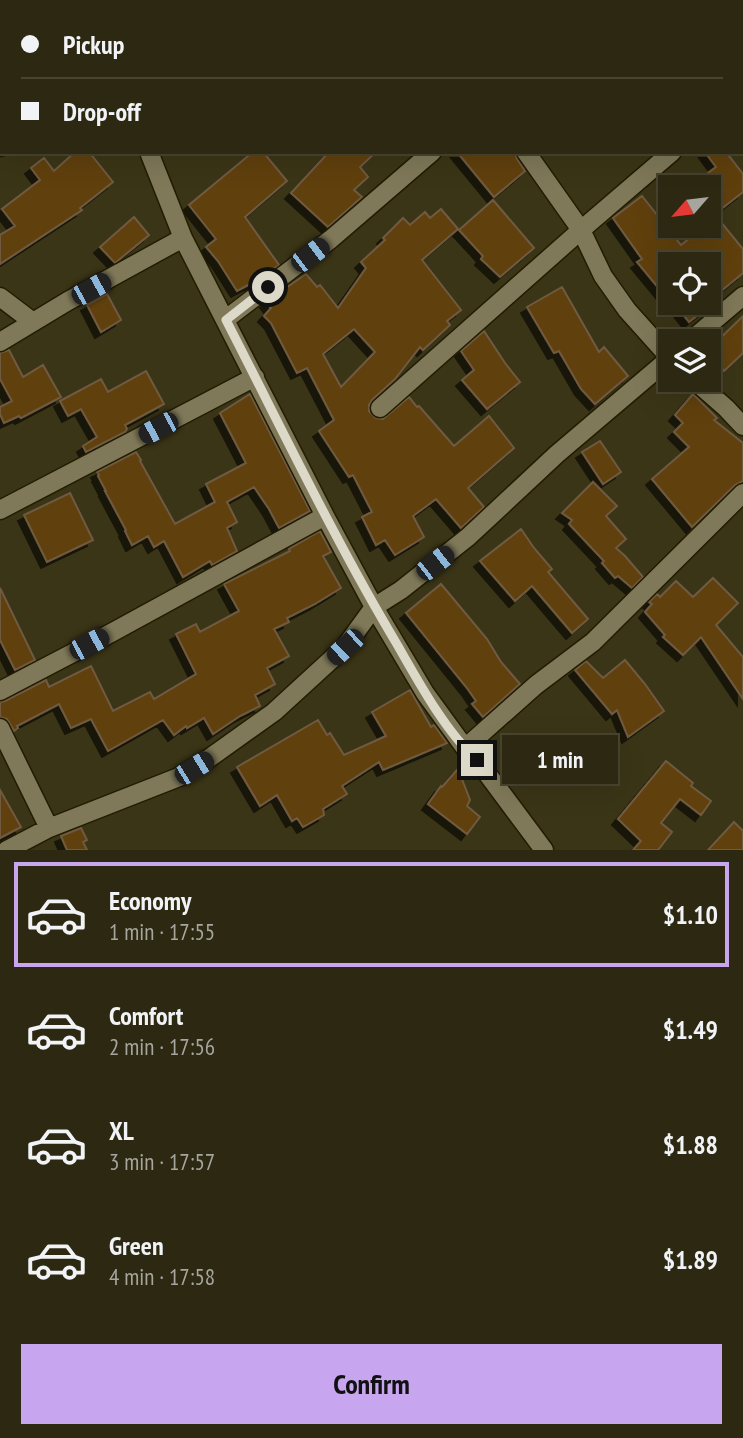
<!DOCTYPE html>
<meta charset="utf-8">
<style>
:root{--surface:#2c2811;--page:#38341f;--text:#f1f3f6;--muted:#a6a69f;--line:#484431;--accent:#c7a6ef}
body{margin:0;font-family:"PT Sans Narrow",sans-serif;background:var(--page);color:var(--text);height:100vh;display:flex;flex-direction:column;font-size:26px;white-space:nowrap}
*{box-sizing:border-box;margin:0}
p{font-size:23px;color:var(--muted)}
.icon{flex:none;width:38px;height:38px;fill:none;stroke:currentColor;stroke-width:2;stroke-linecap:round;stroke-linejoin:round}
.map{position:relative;height:850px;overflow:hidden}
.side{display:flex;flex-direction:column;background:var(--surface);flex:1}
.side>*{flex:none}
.guide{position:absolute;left:0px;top:0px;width:744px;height:154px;box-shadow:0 7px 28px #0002,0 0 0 2px var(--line);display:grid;align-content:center;height:154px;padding:0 21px;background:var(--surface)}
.needle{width:46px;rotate:242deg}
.fabs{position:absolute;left:658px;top:175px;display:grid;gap:14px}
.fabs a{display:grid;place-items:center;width:63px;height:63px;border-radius:0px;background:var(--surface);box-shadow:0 7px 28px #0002,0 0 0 2px var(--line);font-size:35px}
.end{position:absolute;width:32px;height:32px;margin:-16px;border:9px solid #dcd9c8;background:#111;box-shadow:0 0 0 4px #111}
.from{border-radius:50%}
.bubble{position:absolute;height:49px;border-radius:0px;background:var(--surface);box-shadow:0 7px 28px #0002,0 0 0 2px var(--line);font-size:23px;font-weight:700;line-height:49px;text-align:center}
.car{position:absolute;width:21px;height:42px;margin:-21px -10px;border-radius:9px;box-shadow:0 0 5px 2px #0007;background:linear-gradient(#222 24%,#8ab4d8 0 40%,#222 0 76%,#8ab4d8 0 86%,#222 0)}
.guide b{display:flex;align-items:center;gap:24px;height:66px;font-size:26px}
.guide b+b{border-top:2px solid var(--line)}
.guide i{width:18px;height:18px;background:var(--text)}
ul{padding:12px 0 0;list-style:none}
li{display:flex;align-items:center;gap:21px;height:105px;margin:0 14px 10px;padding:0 7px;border:4px solid transparent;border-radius:0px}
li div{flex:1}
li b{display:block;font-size:26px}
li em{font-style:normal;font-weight:700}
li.selected{border-color:var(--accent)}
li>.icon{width:63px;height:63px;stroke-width:1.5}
.action{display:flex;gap:14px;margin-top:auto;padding:14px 21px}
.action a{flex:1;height:80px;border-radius:0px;background:var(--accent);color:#111;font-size:28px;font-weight:700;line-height:80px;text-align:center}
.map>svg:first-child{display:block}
</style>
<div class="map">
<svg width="743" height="850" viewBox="0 0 743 850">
<defs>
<filter id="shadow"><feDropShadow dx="-6" dy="6" stdDeviation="0" flood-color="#0009"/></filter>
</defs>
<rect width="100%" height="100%" fill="#3b3517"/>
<path fill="#613f0e" stroke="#6f5a41" stroke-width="2" fill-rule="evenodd" filter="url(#shadow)" d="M75,152H89L113,182L80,208L82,210L0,264V235L15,226L2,209L40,180L31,168L44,158L54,171Z
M253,152H263L287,181L245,217L279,265L252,285L250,284L237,291L218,261L206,247L216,239L189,205Z
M329,152H376L360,167L368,177L354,190L362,197L328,227L291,193Z
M457,152H515L517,159L525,171L494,197Z
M705,152H726L743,174V192L716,213L709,203V187H689L716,167Z
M642,196L681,245L705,226H709V222L716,216L743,249V273L709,301V264H670V302L637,262L642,259L613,218Z
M493,200L534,248L500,277L481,259L483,256L459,230Z
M441,209L458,229L422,260L461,310L447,321L450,325L423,350L420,347L395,379L372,400L369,405V411L376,418L383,419L409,397L417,407L419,406L454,446L489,416L514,448L468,488L484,507L461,528L436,499L413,516L424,537L395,555L385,540L376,545L362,517L372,512L353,475L349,477L319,431L334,420L307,368L297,373L271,323L264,316L271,308L266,302L306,274L317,287L320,285L338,308L366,268L361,262L385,240L383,238L403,218L410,225L425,212L430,218ZM354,329L375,352L341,387L323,354Z
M134,217L149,235L115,263L100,247Z
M562,287L599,352L604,347L628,376L595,404L581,389L559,351L554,353L527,307Z
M107,294L121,320L101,332L87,305Z
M674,303H713L689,322Z
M743,316V353L724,371L709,355V349Z
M484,331L505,363L520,382L487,409L462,380L474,370L461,351Z
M9,350L23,377L43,365L61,397L21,418L19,416L4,423L0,414V407L12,401L0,379V353Z
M146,371L164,404L125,425L127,429L125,432L86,452L83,446L97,437L81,409L68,416L60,401L101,379L108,392Z
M250,394L310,511L279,528L269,509L254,487L227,502L237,522L227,528L237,551L212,565L210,561L183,577L164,541L154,547L148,536L132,545L125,531L126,530L105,491H106L98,476L99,475L97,472L136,452L141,460L140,461L175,524L215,502L206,484L246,463L220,413Z
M693,394L717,418L714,420L743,443V481L735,485L692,527L652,479L689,447L674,432L683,423L675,415Z
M600,441L621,472L603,484L582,452Z
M593,482L617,506L606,516L626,539L616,548L625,556L643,577L632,588L618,576L615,578L602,563L604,561L569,524L572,520L562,513Z
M70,493L93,540L47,562L24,515Z
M521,529L534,548L552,569L548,572L588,619L572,633L532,586L515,601L480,561Z
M320,531L331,552L323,556L341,588L315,604L287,618L289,622L274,629L289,656L267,668L275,684L255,695L260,706L240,716L213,734L204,718L187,728L186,726L174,735L163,720L108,751L91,719L71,728L59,704L17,726L18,728L14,731L7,719L0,717V702L5,701L46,680L49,687L91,666L113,711L150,692L154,699L196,674L176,634L196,624L200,632L239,611L224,584L290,551L289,549Z
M713,578L738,603L716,625L743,657V699L701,637L683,655L663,637L665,635L645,612L652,604L649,602L657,594L660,597L676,581L693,597Z
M441,584L487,639L501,662L520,684L483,717L472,704L476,701L467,688L406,613Z
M0,588L35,660L15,670L0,640Z
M625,660L645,684L664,711L628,737L617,710L612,714L575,670L586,661L603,678Z
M410,690L431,727L434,725L447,743L383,770L379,762L342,786L347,794L323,809L324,815L303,827L297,818L292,821L277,795L260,806L237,767L318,720L327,735L330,733L344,755L386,736L372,712Z
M666,761L693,783L691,786L711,801L701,815L680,799L661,823L672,832L658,850H633L641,841L618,819Z
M458,769L470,800L467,806L480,817L467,834L428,804L441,786L442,787Z
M0,790L21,827L0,838Z
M734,822L743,831V850H708Z
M81,828L87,840L83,842L87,850H67L61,836Z"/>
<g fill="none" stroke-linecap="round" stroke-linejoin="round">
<defs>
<path id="minor" d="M107,0L108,2
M399,0L400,2
M146,2L148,0
M380,2L382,0
M607,2L609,0
M742,92L743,91
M0,147L2,145
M149,152L183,238L325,516L374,607L425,693L465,748L477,760L544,850
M526,152L581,230L603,276L627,310L670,358
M0,297L33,322
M226,319L331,239L432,152
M690,341L743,296
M0,342L68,301L183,238
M694,380L726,408L743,426
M380,408L581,230L672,152
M0,510L255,377
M0,691L111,633L325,516
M0,728L49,828
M465,748L536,685L593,642L743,493
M7,850L49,828L179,777L208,759L274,712L345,647L374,607L401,590L468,537L557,454L670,358"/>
</defs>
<use href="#minor" stroke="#221c00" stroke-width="21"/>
<use href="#minor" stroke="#7f7959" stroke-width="18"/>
</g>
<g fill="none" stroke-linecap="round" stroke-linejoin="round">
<path stroke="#dcd9c8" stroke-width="9" d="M268,287L226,320C282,429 335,541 398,646C419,683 446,732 477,760"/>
</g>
</svg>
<div class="fabs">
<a><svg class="needle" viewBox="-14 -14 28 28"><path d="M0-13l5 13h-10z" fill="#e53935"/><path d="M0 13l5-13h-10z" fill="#a6a69f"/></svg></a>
<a><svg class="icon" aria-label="locate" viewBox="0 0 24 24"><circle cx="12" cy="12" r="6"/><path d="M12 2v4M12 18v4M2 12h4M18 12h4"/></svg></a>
<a><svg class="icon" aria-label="layers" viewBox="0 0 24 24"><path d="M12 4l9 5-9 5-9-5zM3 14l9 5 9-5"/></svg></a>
</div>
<i class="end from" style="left:268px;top:287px"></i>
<i class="end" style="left:477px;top:760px"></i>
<div class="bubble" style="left:502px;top:735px;width:116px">1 min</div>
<i class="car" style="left:310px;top:255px;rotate:53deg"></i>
<i class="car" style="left:91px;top:289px;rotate:61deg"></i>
<i class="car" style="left:158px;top:428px;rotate:242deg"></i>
<i class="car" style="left:435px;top:563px;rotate:52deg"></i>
<i class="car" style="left:89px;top:644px;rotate:62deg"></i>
<i class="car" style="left:345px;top:647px;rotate:227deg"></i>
<i class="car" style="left:194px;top:768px;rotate:58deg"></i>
<div class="guide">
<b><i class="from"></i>Pickup</b>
<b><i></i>Drop-off</b>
</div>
</div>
<section class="side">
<ul>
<li class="selected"><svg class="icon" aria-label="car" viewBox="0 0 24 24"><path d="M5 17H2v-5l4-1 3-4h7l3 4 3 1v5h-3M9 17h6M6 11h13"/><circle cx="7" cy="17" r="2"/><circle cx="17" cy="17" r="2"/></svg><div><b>Economy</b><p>1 min · 17:55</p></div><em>$1.10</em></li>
<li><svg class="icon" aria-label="car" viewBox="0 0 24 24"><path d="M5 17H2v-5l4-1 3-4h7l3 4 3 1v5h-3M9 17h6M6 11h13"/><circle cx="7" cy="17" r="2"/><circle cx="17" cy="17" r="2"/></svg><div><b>Comfort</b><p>2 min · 17:56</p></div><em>$1.49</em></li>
<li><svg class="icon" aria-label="car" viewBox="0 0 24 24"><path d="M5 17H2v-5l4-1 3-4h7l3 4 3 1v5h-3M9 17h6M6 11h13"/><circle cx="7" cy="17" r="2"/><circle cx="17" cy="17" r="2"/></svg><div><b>XL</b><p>3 min · 17:57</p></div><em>$1.88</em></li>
<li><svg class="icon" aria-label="car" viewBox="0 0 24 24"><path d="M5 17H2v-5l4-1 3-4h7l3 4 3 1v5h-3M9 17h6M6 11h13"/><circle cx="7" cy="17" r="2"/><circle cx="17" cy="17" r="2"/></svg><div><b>Green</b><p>4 min · 17:58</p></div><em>$1.89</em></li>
</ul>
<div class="action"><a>Confirm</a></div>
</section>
